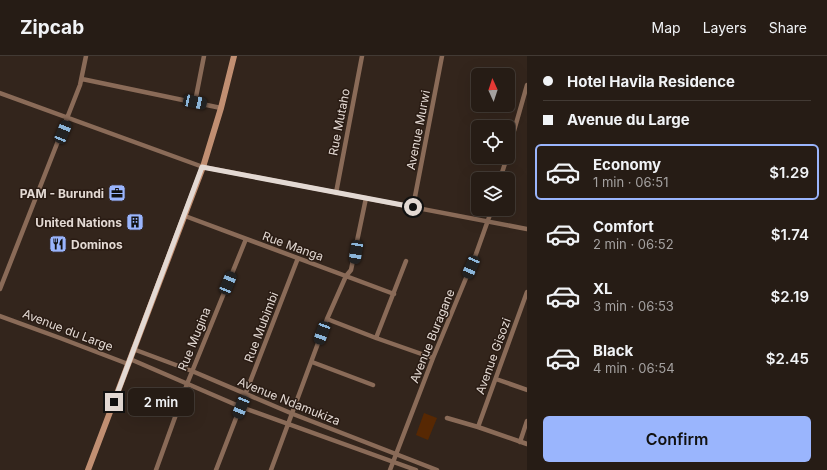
<!DOCTYPE html>
<meta charset="utf-8">
<style>
:root{--surface:#261c15;--page:#2e251e;--text:#f1f3f6;--muted:#a4a1a0;--line:#423a34;--accent:#9ab5fd}
body{margin:0;font-family:Inter,sans-serif;background:var(--page);color:var(--text);height:100vh;display:flex;flex-direction:column;font-size:15px;white-space:nowrap}
*{box-sizing:border-box;margin:0}
p{font-size:13px;color:var(--muted)}
.icon{flex:none;width:22px;height:22px;fill:none;stroke:currentColor;stroke-width:2;stroke-linecap:round;stroke-linejoin:round}
.map{position:relative;flex:1;overflow:hidden}
.drawer{display:flex;flex-direction:column;background:var(--surface);width:300px}
.drawer>*{flex:none}
.top-card{display:grid;align-content:center;height:88px;padding:0 16px;background:var(--surface)}
.needle{width:26px;rotate:357deg}
.fabs{position:absolute;left:471px;top:12px;display:grid;gap:8px}
.fabs a{display:grid;place-items:center;width:44px;height:44px;border-radius:6px;background:var(--surface);box-shadow:0 4px 16px #0002,0 0 0 1px var(--line);font-size:20px}
.end{position:absolute;width:18px;height:18px;margin:-9px;border:5px solid #e3d9d3;background:#111;box-shadow:0 0 0 2px #111}
.from{border-radius:50%}
.bubble{position:absolute;height:28px;border-radius:6px;background:var(--surface);box-shadow:0 4px 16px #0002,0 0 0 1px var(--line);font-size:13px;font-weight:600;line-height:28px;text-align:center}
.car{position:absolute;width:12px;height:24px;margin:-12px -6px;border-radius:5px;box-shadow:0 0 3px 1px #0007;background:linear-gradient(#222 24%,#8ab4d8 0 40%,#222 0 76%,#8ab4d8 0 86%,#222 0)}
.top-card b{display:flex;align-items:center;gap:14px;height:38px;font-size:15px}
.top-card b+b{border-top:1px solid var(--line)}
.top-card i{width:10px;height:10px;background:var(--text)}
ul{padding:0;list-style:none}
li{display:flex;align-items:center;gap:12px;height:56px;margin:0 8px 6px;padding:0 8px;border:2px solid transparent;border-radius:6px}
li div{flex:1}
li b{display:block;font-size:15px}
li em{font-style:normal;font-weight:600}
li.selected{border-color:var(--accent)}
li>.icon{width:36px;height:36px;stroke-width:1.5}
.cta{display:flex;gap:8px;margin-top:auto;padding:8px 16px}
.cta a{flex:1;height:46px;border-radius:6px;background:var(--accent);color:#111;font-size:16px;font-weight:600;line-height:46px;text-align:center}
header{display:flex;align-items:center;gap:24px;box-sizing:border-box;height:56px;padding:0 20px;background:var(--surface);border-bottom:1px solid var(--line)}
header strong{font-size:19px}
nav{display:flex;gap:22px;margin-inline-start:auto;font-size:14px}
main{display:flex;flex:1;min-height:0}
.map>svg:first-child{display:block}
</style>
<header>
<strong>Zipcab</strong>
<nav><a>Map</a><a>Layers</a><a>Share</a></nav>
</header>
<main>
<div class="map">
<svg width="527" height="414" viewBox="0 0 527 414">
<rect width="100%" height="100%" fill="#33251c"/>
<path fill="#572803" d="M424,357L437,362L428,384L416,379Z"/>
<g fill="none" stroke-linecap="round" stroke-linejoin="round">
<path stroke="#8a6b58" stroke-width="4.5" d="M82,23L221,52
M0,37L203,111L527,173
M195,46L204,0
M508,96L527,29
M500,123L507,101
M336,137L362,0
M413,151L442,0
M185,160L394,238
M0,233L80,29L86,0
M0,260L60,282L128,308
M327,263L376,282L433,302
M376,282L406,205
M133,293L192,315L293,358L437,414
M130,303L241,351L416,414
M312,306L373,329
M496,323L527,334
M447,362L478,371L527,388
M478,371L527,236
M520,386L527,365
M156,414L187,328L246,183
M216,414L298,202
M271,414L327,263L346,220L351,214L366,142
M390,414L433,302L476,198L492,153"/>
<path stroke="#c18f72" stroke-width="6" d="M88,414L203,111L221,52L234,0"/>
</g>
<g fill="none" stroke-linecap="round" stroke-linejoin="round">
<path stroke="#e3d9d3" stroke-width="5" d="M114,346L202,111L413,151"/>
</g>
<defs>
<symbol id="office-square" viewBox="-11 -11 22 22"><rect x="-9" y="-9" width="18" height="18" rx="4" fill="#9ab5fd" stroke="#291b13"/><path d="M-6-3h4V-5.5h4V-3h4V5H-6ZM-1-4.5V-3h2v-1.5ZM-6 0V1H6V0Z" fill="#111"/></symbol>
<symbol id="building-square" viewBox="-11 -11 22 22"><rect x="-9" y="-9" width="18" height="18" rx="4" fill="#9ab5fd" stroke="#291b13"/><path d="M-4-6H4V6H1V3H-1V6H-4ZM-2.5-4.3h1.7v1.8h-1.7ZM.8-4.3h1.7v1.8H.8ZM-2.5-1h1.7V.8h-1.7ZM.8-1h1.7V.8H.8Z" fill="#111"/></symbol>
<symbol id="restaurant-square" viewBox="-11 -11 22 22"><rect x="-9" y="-9" width="18" height="18" rx="4" fill="#9ab5fd" stroke="#291b13"/><path d="M-5-6h1v4h1v-4h1v4h1v-4h1v5L-1.5 .5V6h-2V.5L-5-1ZM5-6V6H3V1.5H1.5Q1.5-4 5-6Z" fill="#111"/></symbol>
</defs>
<g fill-rule="evenodd">
<use href="#office-square" x="107" y="127" width="20" height="20"/>
<use href="#building-square" x="125" y="156" width="20" height="20"/>
<use href="#restaurant-square" x="48" y="178" width="20" height="20"/>
</g>
<g text-anchor="middle" dominant-baseline="central" stroke-width="3" stroke-linejoin="round" paint-order="stroke">
<g font-size="12" fill="#e3d9d3" stroke="#291b13">
<text transform="translate(339 66) rotate(-79)">Rue Mutaho</text>
<text transform="translate(418 74) rotate(-79)">Avenue Murwi</text>
<text transform="translate(293 190) rotate(20)">Rue Manga</text>
<text transform="translate(261 271) rotate(-69)">Rue Mubimbi</text>
<text transform="translate(68 274) rotate(21)">Avenue du Large</text>
<text transform="translate(432 280) rotate(-68)">Avenue Buragane</text>
<text transform="translate(194 283) rotate(-68)">Rue Mugina</text>
<text transform="translate(493 300) rotate(-70)">Avenue Gisozi</text>
<text transform="translate(289 345) rotate(22)">Avenue Ndamukiza</text>
</g>
<g font-size="12" font-weight="bold" fill="#e3d9d3" stroke="#291b13" text-anchor="end">
<text x="104" y="137">PAM - Burundi</text>
<text x="122" y="166">United Nations</text>
<text x="71" y="188" text-anchor="start">Dominos</text>
</g>
</g>
</svg>
<div class="fabs">
<a><svg class="needle" viewBox="-14 -14 28 28"><path d="M0-13l5 13h-10z" fill="#e53935"/><path d="M0 13l5-13h-10z" fill="#a4a1a0"/></svg></a>
<a><svg class="icon" aria-label="locate" viewBox="0 0 24 24"><circle cx="12" cy="12" r="6"/><path d="M12 2v4M12 18v4M2 12h4M18 12h4"/></svg></a>
<a><svg class="icon" aria-label="layers" viewBox="0 0 24 24"><path d="M12 4l9 5-9 5-9-5zM3 14l9 5 9-5"/></svg></a>
</div>
<i class="end from" style="left:413px;top:151px"></i>
<i class="end" style="left:114px;top:346px"></i>
<div class="bubble" style="left:128px;top:332px;width:66px">2 min</div>
<i class="car" style="left:195px;top:46px;rotate:102deg"></i>
<i class="car" style="left:63px;top:76px;rotate:22deg"></i>
<i class="car" style="left:356px;top:196px;rotate:189deg"></i>
<i class="car" style="left:471px;top:211px;rotate:203deg"></i>
<i class="car" style="left:228px;top:227px;rotate:22deg"></i>
<i class="car" style="left:322px;top:277px;rotate:200deg"></i>
<i class="car" style="left:241px;top:351px;rotate:202deg"></i>
</div>
<section class="drawer">
<div class="top-card">
<b><i class="from"></i>Hotel Havila Residence</b>
<b><i></i>Avenue du Large</b>
</div>
<ul>
<li class="selected"><svg class="icon" aria-label="car" viewBox="0 0 24 24"><path d="M5 17H2v-5l4-1 3-4h7l3 4 3 1v5h-3M9 17h6M6 11h13"/><circle cx="7" cy="17" r="2"/><circle cx="17" cy="17" r="2"/></svg><div><b>Economy</b><p>1 min · 06:51</p></div><em>$1.29</em></li>
<li><svg class="icon" aria-label="car" viewBox="0 0 24 24"><path d="M5 17H2v-5l4-1 3-4h7l3 4 3 1v5h-3M9 17h6M6 11h13"/><circle cx="7" cy="17" r="2"/><circle cx="17" cy="17" r="2"/></svg><div><b>Comfort</b><p>2 min · 06:52</p></div><em>$1.74</em></li>
<li><svg class="icon" aria-label="car" viewBox="0 0 24 24"><path d="M5 17H2v-5l4-1 3-4h7l3 4 3 1v5h-3M9 17h6M6 11h13"/><circle cx="7" cy="17" r="2"/><circle cx="17" cy="17" r="2"/></svg><div><b>XL</b><p>3 min · 06:53</p></div><em>$2.19</em></li>
<li><svg class="icon" aria-label="car" viewBox="0 0 24 24"><path d="M5 17H2v-5l4-1 3-4h7l3 4 3 1v5h-3M9 17h6M6 11h13"/><circle cx="7" cy="17" r="2"/><circle cx="17" cy="17" r="2"/></svg><div><b>Black</b><p>4 min · 06:54</p></div><em>$2.45</em></li>
</ul>
<div class="cta"><a>Confirm</a></div>
</section>
</main>
